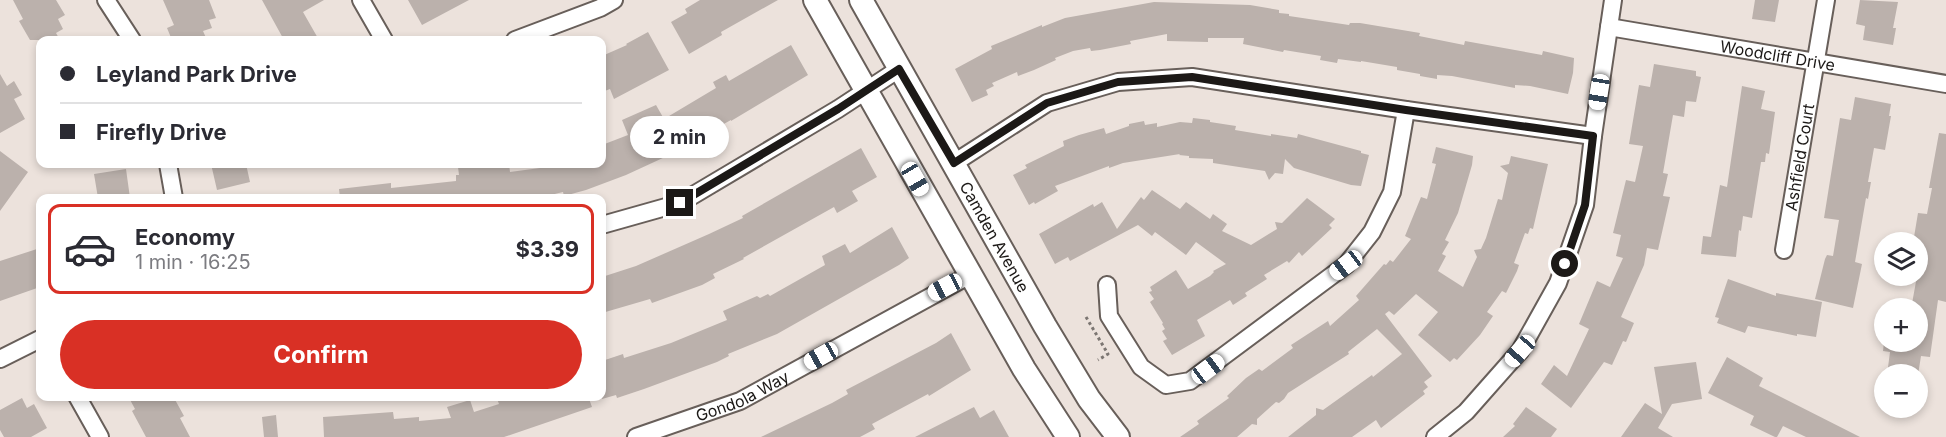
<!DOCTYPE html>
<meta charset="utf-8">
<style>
:root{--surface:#fff;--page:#f7f7f7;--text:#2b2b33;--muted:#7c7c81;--line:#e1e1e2;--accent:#d93025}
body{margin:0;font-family:Inter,sans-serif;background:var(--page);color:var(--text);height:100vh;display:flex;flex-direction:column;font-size:22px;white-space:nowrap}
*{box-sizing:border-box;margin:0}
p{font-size:20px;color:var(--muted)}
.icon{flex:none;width:33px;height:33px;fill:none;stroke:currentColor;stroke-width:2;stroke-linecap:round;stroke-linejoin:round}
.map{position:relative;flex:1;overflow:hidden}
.sheet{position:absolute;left:36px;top:194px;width:570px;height:207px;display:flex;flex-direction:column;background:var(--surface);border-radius:12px;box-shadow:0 3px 9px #0003}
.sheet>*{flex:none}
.banner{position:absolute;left:36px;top:36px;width:570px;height:132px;border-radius:12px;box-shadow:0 3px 9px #0003;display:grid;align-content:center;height:132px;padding:0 24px;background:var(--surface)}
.fabs{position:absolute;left:1874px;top:232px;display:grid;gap:12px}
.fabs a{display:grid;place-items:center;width:54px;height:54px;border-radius:50%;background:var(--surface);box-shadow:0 3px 9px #0003;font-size:30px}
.end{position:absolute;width:27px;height:27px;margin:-14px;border:8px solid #1c1917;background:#fff;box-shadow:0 0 0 3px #fff}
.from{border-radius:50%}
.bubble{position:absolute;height:42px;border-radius:21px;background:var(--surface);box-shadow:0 3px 9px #0003;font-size:20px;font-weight:700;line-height:42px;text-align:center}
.car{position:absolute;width:18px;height:36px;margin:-18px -9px;border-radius:8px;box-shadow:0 0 4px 2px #0007;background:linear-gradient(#fff 24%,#345 0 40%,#fff 0 76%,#345 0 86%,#fff 0)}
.banner b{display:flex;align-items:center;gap:21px;height:57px;font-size:22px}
.banner b+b{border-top:2px solid var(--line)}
.banner i{width:15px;height:15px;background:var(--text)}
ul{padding:10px 0 0;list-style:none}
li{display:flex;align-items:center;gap:18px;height:90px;margin:0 12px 9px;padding:0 12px;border:3px solid transparent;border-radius:12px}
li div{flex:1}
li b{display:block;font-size:22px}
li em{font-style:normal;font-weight:700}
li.active{border-color:var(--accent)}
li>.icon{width:54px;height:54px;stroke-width:1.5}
.button{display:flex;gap:12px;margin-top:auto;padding:12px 24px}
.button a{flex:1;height:69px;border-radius:36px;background:var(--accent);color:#fff;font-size:24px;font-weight:700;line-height:69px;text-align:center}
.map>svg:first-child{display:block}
</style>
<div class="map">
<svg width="1946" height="437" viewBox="0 0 1946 437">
<rect width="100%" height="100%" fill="#ece2dc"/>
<path fill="#bbb1ac" d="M13,0H56L65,15L58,19L63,29L56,33L60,40H30L19,21L23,19Z
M163,0H209L216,18L209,20L212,28L203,31L207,40H172L167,28L174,25Z
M262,0H324L303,12L319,40H284Z
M408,0H469L422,25Z
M700,0H778L721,32L722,35L689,54L671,22L687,13L685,9Z
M1755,0H1779L1775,22L1752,19Z
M1860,0L1898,2L1893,28H1896L1893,45L1863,40L1865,26L1856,24Z
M1154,2L1250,5L1279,10V13L1289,14V16L1349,25L1350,23H1360L1420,33L1419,36L1464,45L1465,41L1542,55L1543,51L1574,58L1573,73L1568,94L1530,86L1515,85V88L1452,76L1437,75V79L1420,76V74L1397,70V67L1361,61V62L1338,59L1337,63L1320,60L1321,56L1284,50L1283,52L1243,44L1244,38H1208V42L1167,41V34L1130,41L1131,44L1100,50L1091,51L1090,48L1073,51L1055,58L1056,60L1034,70L1018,76L1017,72L992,83L994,86L986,90L988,95L972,102L955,69L992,49L991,46L1042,25V27L1065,18Z
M648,32L669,70L614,99L610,89L602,92V56L627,45L626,44Z
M791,45L808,75L731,121V120L678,149V151L626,175L586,190L564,196L563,192L538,198H340L339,189L391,183V188L456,181V175H459L458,167L476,164L477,168L509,164L510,172L540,168L539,164H602V145L628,135L622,120L656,105L664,119L716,88L713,82L726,75L729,81Z
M1654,64L1696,71V76L1701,77L1696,102L1686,101L1684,117L1673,115L1663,173L1668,174L1663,196L1670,197L1658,250L1647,248L1644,265L1621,317L1634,323L1626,342L1623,341L1612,365L1604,362L1571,408L1541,384L1554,365L1567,376L1589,329L1579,324L1597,281L1610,287L1623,258L1616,256L1621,235L1613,233L1626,180L1635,182L1643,146L1629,144L1639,85L1650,87Z
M0,74L7,86L14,81L22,95L14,99L25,119L0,133Z
M1742,86L1765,91L1761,109L1775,112L1769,154L1766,153L1765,162H1761L1752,218L1743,216L1741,231L1739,230L1736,257L1701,254L1703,236L1711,237L1720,185L1727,187Z
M1855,97L1891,104L1889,116H1891L1885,150L1874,148L1868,182H1871L1868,199L1866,198L1855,262L1862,264L1853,308L1815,299L1825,259L1827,255L1833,256L1839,220L1824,218L1840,118L1851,120Z
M1193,118L1210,120V122L1236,126L1235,130L1271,136V134L1297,138L1298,134L1361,151V153L1369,155L1361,186L1351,185L1294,168L1285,159L1283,174L1275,173L1269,180L1265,171L1213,163V159L1189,158V156L1179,155L1180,154L1123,163L1109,168V166L1055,186L1058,191L1035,204L1034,202L1029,205L1013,175L1027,168L1025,165L1064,146L1063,141L1079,135L1104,128L1106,134L1129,126V124L1144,121L1145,125L1157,123V127L1180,122L1192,123Z
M1939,133L1946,134V302L1938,300L1930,357L1921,356L1918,375H1887L1890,352L1883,351L1884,342H1917V309H1911L1917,276V243H1913L1918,213L1927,214L1932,188H1929Z
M1436,147L1473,156L1472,165L1458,213L1445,240L1449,242L1442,254L1446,256L1438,271L1463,287L1477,257L1474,250L1481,249L1486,238L1498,199L1502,200L1508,173L1500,166L1509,164L1511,156L1548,164L1533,229L1530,228L1528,234L1525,233L1514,263L1519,265L1517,271L1506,293L1502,291L1487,312L1493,316L1480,335L1457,360L1454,358L1450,362L1418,335L1438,312L1416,294L1394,315L1389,311L1385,314L1432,376L1424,382L1428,387L1423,391L1425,394L1381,428L1376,420L1352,437H1288L1316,415V408L1323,410L1372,375L1373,377L1402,354L1377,329L1353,348L1348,352L1349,354L1288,393L1284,399L1279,403L1276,402L1257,419V425L1252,424L1237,437H1180L1199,424L1197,421L1229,398L1227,396L1246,378L1259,369L1262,371L1293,348L1291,345L1328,321L1330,326L1359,300L1356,296L1384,264L1386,265L1390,260L1393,262L1411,239L1405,236L1421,197L1427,199L1436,164L1432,163Z
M861,148L877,177L852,191L858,201L837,213L834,207L743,258L744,259L713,274L715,278L702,285L652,303L650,299L602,313V277L636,266L709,234L743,218L742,216Z
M0,151L28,172L0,211Z
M211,164H246L250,182L217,190Z
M126,169L130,198H98L94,174Z
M1152,190L1180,209L1186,202L1210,219L1213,214L1227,224L1222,231L1251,245L1277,229L1275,222L1282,223L1307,198L1335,219L1329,225L1332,228L1302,256L1299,252L1289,263L1287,261L1264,275L1267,279L1245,293L1247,296L1233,305L1230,300L1197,320L1205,336L1172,355L1163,341L1167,339L1162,331L1165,329L1162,324L1163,323L1150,302L1154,299L1149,292L1152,291L1150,287L1176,270L1188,289L1210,276L1214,272L1213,271L1226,264L1196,242L1186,255L1155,232L1152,236L1138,225L1070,261L1068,257L1055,264L1039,234L1093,204L1094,207L1102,202L1117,229L1141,197L1144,200Z
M892,227L909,258L899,265L777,334L728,354L729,356L717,362L644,389L617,398L616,395L602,399V361L623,354L624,358L671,343L727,320L723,311L757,296L760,298L768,294L770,296L825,265L822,256L845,244L850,253Z
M40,248V287L0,301V261Z
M1728,279L1776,296V293L1822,302L1816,337L1797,334V336L1748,326L1745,333L1717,323L1719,318L1715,317Z
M951,333L971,370L929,396L928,394L872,424L875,429L860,437H761L832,403L848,394L846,390L936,343Z
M1727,357L1763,378L1759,386L1860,437H1806L1783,426L1777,437H1775L1750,425L1754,416L1708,393Z
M1696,362L1702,399L1672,404L1658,428L1673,437H1621L1645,403L1662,414L1654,367Z
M128,396H173L184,416L180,418L190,437H146L132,411L135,409Z
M496,396H588L592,407L504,437H324L323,417L393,412L394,419L419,417V421L451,418L447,407L470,400L474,412L499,404Z
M22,398L27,408L34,404L47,428L31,437H4L0,430V410Z
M974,407L980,418L994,410L1009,437H915Z
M1526,407L1557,429L1551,437H1503L1515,426L1513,424Z
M276,415L278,437H264L262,417Z"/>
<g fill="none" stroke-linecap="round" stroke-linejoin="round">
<defs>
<g id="street">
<path d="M106,0L132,40"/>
<path d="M361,0L384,40"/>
<path id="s1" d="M1609,27L1946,84"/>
<path d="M515,40L600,8L614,0"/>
<path d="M954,163L1047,103L1118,82L1192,77L1406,110L1593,136"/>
<path d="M168,164L174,198"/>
<path d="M602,225L680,203L838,109L899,69"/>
<path id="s2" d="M1784,250L1826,0"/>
<path d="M1107,285L1109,316L1141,367L1166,385L1190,381L1346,265L1372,232L1392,192L1406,110"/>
<path d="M0,359L40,339"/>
<path d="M77,396L100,437"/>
<path id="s3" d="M636,437L740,401L970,275"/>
<path d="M1435,437L1466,412L1520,351L1558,283L1585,205L1593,136L1613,0"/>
</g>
<g id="secondary">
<path d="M815,0L1024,369L1068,437"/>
<path id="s4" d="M861,0L1045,326L1089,399L1118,437"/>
</g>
</defs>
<use href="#street" stroke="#685f5a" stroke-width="20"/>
<use href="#secondary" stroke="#685f5a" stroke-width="26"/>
<path stroke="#7c7672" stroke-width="3" stroke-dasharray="3 3" stroke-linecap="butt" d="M1086,317L1108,354L1098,360"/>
<use href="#street" stroke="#fff" stroke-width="16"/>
<use href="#secondary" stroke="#fff" stroke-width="22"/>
</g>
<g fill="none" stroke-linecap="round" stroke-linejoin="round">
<path stroke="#1c1917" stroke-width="8" d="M680,203L838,109L899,69L954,163L1047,103L1118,82L1192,77L1406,110L1593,136L1585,205L1565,264"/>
</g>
<g text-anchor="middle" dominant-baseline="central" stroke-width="4.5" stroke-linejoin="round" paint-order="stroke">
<g font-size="16" fill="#1c1917" stroke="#ece2dc">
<text stroke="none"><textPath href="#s1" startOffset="171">Woodcliff Drive</textPath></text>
<text stroke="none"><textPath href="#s2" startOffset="94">Ashfield Court</textPath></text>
<text stroke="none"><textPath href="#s4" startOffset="272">Camden Avenue</textPath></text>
<text stroke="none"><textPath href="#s3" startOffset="114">Gondola Way</textPath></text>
</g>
</g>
</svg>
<div class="fabs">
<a><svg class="icon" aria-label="layers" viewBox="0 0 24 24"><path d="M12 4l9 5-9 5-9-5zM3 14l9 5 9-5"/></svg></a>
<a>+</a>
<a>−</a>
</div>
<i class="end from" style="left:1565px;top:264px"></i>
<i class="end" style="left:680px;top:203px"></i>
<div class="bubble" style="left:630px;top:116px;width:99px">2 min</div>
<i class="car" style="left:1599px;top:92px;rotate:189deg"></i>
<i class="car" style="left:915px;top:179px;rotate:150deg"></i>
<i class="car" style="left:1346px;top:265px;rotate:233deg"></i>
<i class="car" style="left:945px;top:287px;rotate:242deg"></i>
<i class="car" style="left:1520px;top:351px;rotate:221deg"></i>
<i class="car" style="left:821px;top:356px;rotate:241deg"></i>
<i class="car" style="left:1208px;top:369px;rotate:53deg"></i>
<div class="banner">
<b><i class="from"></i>Leyland Park Drive</b>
<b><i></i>Firefly Drive</b>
</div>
<section class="sheet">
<ul>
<li class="active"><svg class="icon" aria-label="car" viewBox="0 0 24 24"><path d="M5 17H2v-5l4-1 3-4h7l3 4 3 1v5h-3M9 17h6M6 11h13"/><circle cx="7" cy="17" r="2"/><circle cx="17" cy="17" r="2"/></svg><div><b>Economy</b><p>1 min · 16:25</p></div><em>$3.39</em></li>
</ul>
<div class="button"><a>Confirm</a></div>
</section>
</div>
